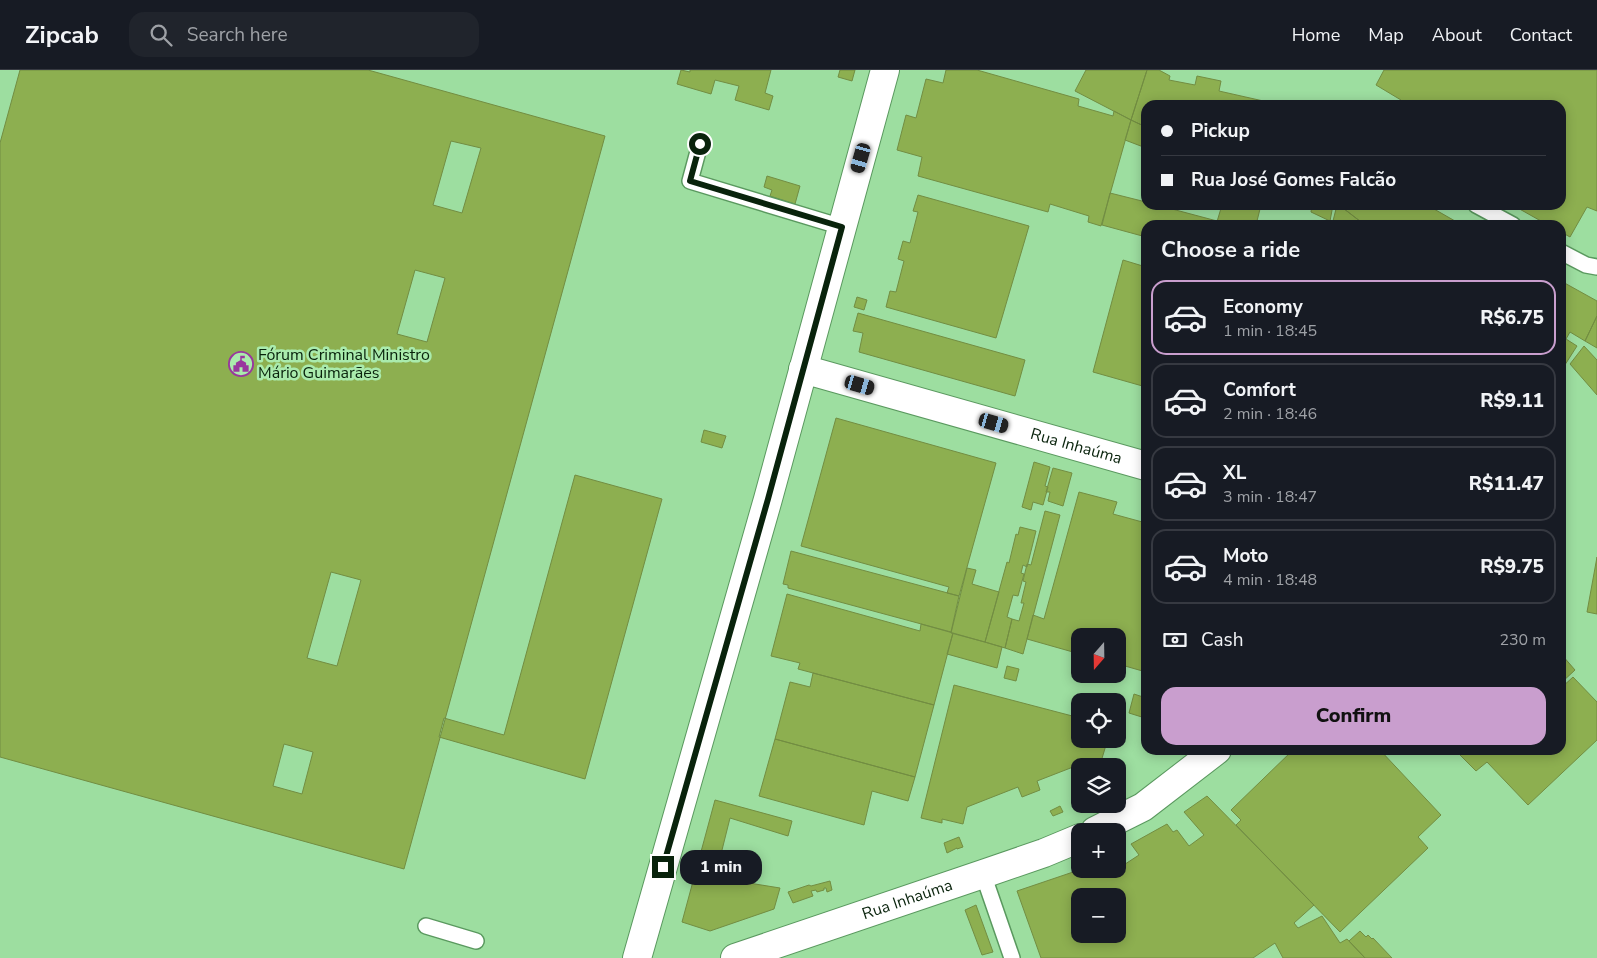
<!DOCTYPE html>
<meta charset="utf-8">
<style>
:root{--surface:#171b24;--page:#20242c;--text:#f1f3f6;--muted:#9ea1a6;--line:#363941;--accent:#c99ece}
body{margin:0;font-family:"Nunito Sans",sans-serif;background:var(--page);color:var(--text);height:100vh;display:flex;flex-direction:column;font-size:19px;white-space:nowrap}
*{box-sizing:border-box;margin:0}
p{font-size:16px;color:var(--muted)}
.icon{flex:none;width:28px;height:28px;fill:none;stroke:currentColor;stroke-width:2;stroke-linecap:round;stroke-linejoin:round}
.map{position:relative;flex:1;overflow:hidden}
.sheet{position:absolute;left:1141px;top:150px;width:425px;height:535px;display:flex;flex-direction:column;background:var(--surface);border-radius:15px;box-shadow:0 2px 12px #0003}
.sheet>*{flex:none}
.guide{position:absolute;left:1141px;top:30px;width:425px;height:110px;border-radius:15px;box-shadow:0 2px 12px #0003;display:grid;align-content:center;height:110px;padding:0 20px;background:var(--surface)}
.needle{width:32px;rotate:200deg}
.fabs{position:absolute;left:1071px;top:558px;display:grid;gap:10px}
.fabs a{display:grid;place-items:center;width:55px;height:55px;border-radius:10px;background:var(--surface);box-shadow:0 2px 12px #0003;font-size:25px}
.end{position:absolute;width:22px;height:22px;margin:-11px;border:6px solid #09230c;background:#fff;box-shadow:0 0 0 2px #fff}
.from{border-radius:50%}
.bubble{position:absolute;height:35px;border-radius:15px;background:var(--surface);box-shadow:0 2px 12px #0003;font-size:16px;font-weight:800;line-height:35px;text-align:center}
.car{position:absolute;width:15px;height:30px;margin:-15px -8px;border-radius:6px;box-shadow:0 0 4px 1px #0007;background:linear-gradient(#222 24%,#8ab4d8 0 40%,#222 0 76%,#8ab4d8 0 86%,#222 0)}
.guide b{display:flex;align-items:center;gap:18px;height:48px;font-size:19px}
.guide b+b{border-top:1px solid var(--line)}
.guide i{width:12px;height:12px;background:var(--text)}
ul{padding:0;list-style:none}
li{display:flex;align-items:center;gap:15px;height:75px;margin:0 10px 8px;padding:0 10px;border:2px solid var(--line);border-radius:15px}
li div{flex:1}
li b{display:block;font-size:19px}
li em{font-style:normal;font-weight:800}
li.current{border-color:var(--accent)}
li>.icon{width:45px;height:45px;stroke-width:1.5}
h2{padding:0 20px;font-size:22px;line-height:60px}
.pay{display:flex;align-items:center;gap:12px;height:55px;padding:0 20px;font-size:19px}
.pay p{margin-inline-start:auto}
.primary-button{display:flex;gap:10px;margin-top:auto;padding:10px 20px}
.primary-button a{flex:1;height:58px;border-radius:15px;background:var(--accent);color:#111;font-size:20px;font-weight:800;line-height:58px;text-align:center}
header{display:flex;align-items:center;gap:30px;box-sizing:border-box;height:70px;padding:0 25px;background:var(--surface);border-bottom:1px solid var(--line)}
header strong{font-size:24px}
nav{display:flex;gap:28px;margin-inline-start:auto;font-size:18px}
.search{width:350px;height:45px;background:var(--page);display:flex;align-items:center;gap:12px;box-sizing:border-box;padding:0 18px;border-radius:15px;color:var(--muted);font-size:19px}
.map>svg:first-child{display:block}
</style>
<header>
<strong>Zipcab</strong>
<div class="search"><svg class="icon" aria-label="search" viewBox="0 0 24 24"><circle cx="10" cy="10" r="6"/><path d="M15 15l6 6"/></svg>Search here</div>
<nav><a>Home</a><a>Map</a><a>About</a><a>Contact</a></nav>
</header>
<div class="map">
<svg width="1597" height="888" viewBox="0 0 1597 888">
<rect width="100%" height="100%" fill="#9ddea0"/>
<path fill="#8daf50" stroke="#728d42" fill-rule="evenodd" d="M20,0H368L605,66L404,799L0,687V73ZM451,71L481,78L462,143L433,135ZM415,200L445,208L427,272L397,264ZM331,502L361,510L337,596L307,588ZM284,674L313,682L302,724L273,716Z
M681,0L690,2V0H771L765,23L773,26L769,40L735,30L739,16L715,10L711,24L677,14Z
M840,0H855L852,11L838,7Z
M946,0H977L1079,29L1078,36L1113,46L1114,41L1131,50L1101,156L1088,152L1089,146L1050,134L1048,142L918,106L922,87L897,80L906,45L916,48L926,9L943,13Z
M1086,0H1147L1131,50L1075,21Z
M1147,0H1159L1170,6L1169,10L1195,15L1197,6L1221,11L1219,21L1281,35H1146V57L1131,50Z
M1384,0H1597V141L1587,137L1570,167L1561,162V155H1548L1516,137L1517,135H1561V35H1398L1401,30L1376,15Z
M1131,50L1146,57V78L1125,70Z
M767,106L800,116L795,134L770,126L772,120L764,117Z
M1110,123L1146,132V135H1157L1217,151L1216,155H1146V167L1102,155Z
M918,125L1029,156L996,268L886,237L890,221L896,222L904,191L898,189L903,171L910,173L918,142L913,141Z
M1222,135H1261L1256,155H1216Z
M1312,135H1333L1330,151L1311,142Z
M1337,135H1339L1365,155H1332Z
M1339,135H1427L1462,155H1365Z
M1123,190L1146,197V317L1093,302Z
M1561,211L1597,231V246L1585,271L1570,262L1566,269L1577,276L1561,301Z
M857,227L867,230L864,240L854,237Z
M858,243L1025,290L1015,326L859,282L863,263L853,261Z
M1597,246V278L1585,271Z
M1584,276L1597,290V325L1570,294Z
M836,348L996,393L959,526L947,523L949,517L801,476Z
M704,360L726,366L722,378L701,372Z
M1034,392L1050,397L1045,416L1048,417L1043,435L1033,432L1031,440L1022,437Z
M1053,398L1072,403L1063,436L1048,431L1050,422H1046Z
M575,405L662,429L585,709L439,667L444,648L504,665Z
M1079,422L1117,432L1113,444L1146,453V602L1118,594V566H1080V584L1027,569L1033,545L1044,549Z
M1045,441L1060,445L1023,584L1005,578L1012,549L1019,551L1024,533H1021L1026,512L1023,511L1027,494L1031,495Z
M1020,457L1036,461L1027,497L1023,495L1021,503L1024,504L1018,526L1013,525L1007,547L1012,549L1005,578L985,572L1007,492L1009,493L1016,464L1018,465Z
M791,481L959,526L951,562L788,518V515L783,514Z
M1597,487V544L1587,542Z
M967,498L976,500L972,514L999,522L985,572L951,563Z
M787,524L920,561L921,554L953,563L934,635L798,599L800,593L771,586Z
M953,563L1002,577L997,598L947,584Z
M1562,585L1575,600L1561,613V586Z
M1007,596L1019,599L1016,611L1004,608Z
M813,603L934,635L915,707L775,669L790,612L810,617Z
M1573,607L1597,632V670L1528,735L1487,692L1476,701L1455,680H1561V618Z
M954,615L1080,648V669H1116L1113,677L1106,675L1100,695L1086,692L1037,711L1040,720L1022,727L1018,717L967,737L963,754L942,749V753L921,748Z
M1134,624L1146,628L1145,648L1129,643Z
M775,669L915,707L908,731L872,721L864,755L759,726Z
M1293,680H1380L1441,745L1418,767L1428,778L1340,862L1236,755L1241,750L1231,740Z
M1207,726L1314,835L1294,853L1298,858L1322,846L1340,873L1347,869L1365,888H1283L1275,873L1253,888H1041L1017,821L1082,799L1116,800L1139,785L1131,774L1167,754L1173,762L1177,760L1189,776L1204,765L1184,742ZM1080,826H1118V864H1080Z
M715,730L792,751L788,766L730,748L720,788L724,789L720,804L755,814L780,818L774,839L710,861L682,852Z
M1060,736L1063,742L1053,746L1050,741Z
M959,767L963,777L957,779V778L947,783L944,773Z
M830,811L832,820L827,822L826,818H824V820L817,822L816,820L811,821L813,826L793,833L788,822L809,815L811,816Z
M976,835L993,882L982,885L965,840Z
M1360,861L1366,867L1368,865L1372,869L1373,868L1392,888H1365L1349,871Z"/>
<g fill="none" stroke-linecap="round" stroke-linejoin="round">
<defs>
<path id="lane" d="M700,74L690,111L842,157
M1476,135L1513,155
M1561,182L1586,195L1597,197
M983,804L1012,888
M426,856L476,871"/>
<g id="street">
<path id="s1" d="M803,299L1146,396"/>
<path d="M1095,761L1143,737L1217,680"/>
<path id="s2" d="M735,888L983,804L1044,783L1080,768"/>
</g>
<path id="secondary" d="M637,888L768,429L885,0"/>
</defs>
<use href="#lane" stroke="#5a995f" stroke-width="18"/>
<use href="#street" stroke="#5a995f" stroke-width="30"/>
<use href="#secondary" stroke="#5a995f" stroke-width="30"/>
<use href="#lane" stroke="#fff" stroke-width="15"/>
<use href="#street" stroke="#fff" stroke-width="28"/>
<use href="#secondary" stroke="#fff" stroke-width="28"/>
</g>
<g fill="none" stroke-linecap="round" stroke-linejoin="round">
<path stroke="#09230c" stroke-width="6" d="M663,797L768,429L842,157L690,111L700,74"/>
</g>
<defs>
<symbol id="civic-ring" viewBox="-11 -11 22 22"><circle r="9.5" fill="#aaebad" stroke="#99379e" stroke-width="1.5"/><path d="M-.6-6.5H3V-4.5H.6V-3L4-1V1h2V6H-6V1h2V-1L-.6-3ZM-1.2 2.5V6h2.4V2.5Z" fill="#99379e"/></symbol>
</defs>
<g fill-rule="evenodd">
<use href="#civic-ring" x="227" y="280" width="28" height="28"/>
</g>
<g text-anchor="middle" dominant-baseline="central" stroke-width="5" stroke-linejoin="round" paint-order="stroke">
<g font-size="16" fill="#09230c" stroke="#aaebad" text-anchor="start">
<text x="258" y="285">Fórum Criminal Ministro<tspan x="258" dy="18">Mário Guimarães</tspan></text>
</g>
<g font-size="16" fill="#09230c" stroke="#aaebad">
<text stroke="none"><textPath href="#s1" startOffset="284">Rua Inhaúma</textPath></text>
<text stroke="none"><textPath href="#s2" startOffset="182">Rua Inhaúma</textPath></text>
</g>
</g>
</svg>
<div class="fabs">
<a><svg class="needle" viewBox="-14 -14 28 28"><path d="M0-13l5 13h-10z" fill="#e53935"/><path d="M0 13l5-13h-10z" fill="#9ea1a6"/></svg></a>
<a><svg class="icon" aria-label="locate" viewBox="0 0 24 24"><circle cx="12" cy="12" r="6"/><path d="M12 2v4M12 18v4M2 12h4M18 12h4"/></svg></a>
<a><svg class="icon" aria-label="layers" viewBox="0 0 24 24"><path d="M12 4l9 5-9 5-9-5zM3 14l9 5 9-5"/></svg></a>
<a>+</a>
<a>−</a>
</div>
<i class="end from" style="left:700px;top:74px"></i>
<i class="end" style="left:663px;top:797px"></i>
<div class="bubble" style="left:680px;top:780px;width:82px">1 min</div>
<i class="car" style="left:861px;top:88px;rotate:196deg"></i>
<i class="car" style="left:860px;top:315px;rotate:106deg"></i>
<i class="car" style="left:994px;top:353px;rotate:106deg"></i>
<div class="guide">
<b><i class="from"></i>Pickup</b>
<b><i></i>Rua José Gomes Falcão</b>
</div>
<section class="sheet">
<h2>Choose a ride</h2>
<ul>
<li class="current"><svg class="icon" aria-label="car" viewBox="0 0 24 24"><path d="M5 17H2v-5l4-1 3-4h7l3 4 3 1v5h-3M9 17h6M6 11h13"/><circle cx="7" cy="17" r="2"/><circle cx="17" cy="17" r="2"/></svg><div><b>Economy</b><p>1 min · 18:45</p></div><em>R$6.75</em></li>
<li><svg class="icon" aria-label="car" viewBox="0 0 24 24"><path d="M5 17H2v-5l4-1 3-4h7l3 4 3 1v5h-3M9 17h6M6 11h13"/><circle cx="7" cy="17" r="2"/><circle cx="17" cy="17" r="2"/></svg><div><b>Comfort</b><p>2 min · 18:46</p></div><em>R$9.11</em></li>
<li><svg class="icon" aria-label="car" viewBox="0 0 24 24"><path d="M5 17H2v-5l4-1 3-4h7l3 4 3 1v5h-3M9 17h6M6 11h13"/><circle cx="7" cy="17" r="2"/><circle cx="17" cy="17" r="2"/></svg><div><b>XL</b><p>3 min · 18:47</p></div><em>R$11.47</em></li>
<li><svg class="icon" aria-label="car" viewBox="0 0 24 24"><path d="M5 17H2v-5l4-1 3-4h7l3 4 3 1v5h-3M9 17h6M6 11h13"/><circle cx="7" cy="17" r="2"/><circle cx="17" cy="17" r="2"/></svg><div><b>Moto</b><p>4 min · 18:48</p></div><em>R$9.75</em></li>
</ul>
<div class="pay"><svg class="icon" aria-label="cash" viewBox="0 0 24 24"><path d="M3 7h18v10H3z"/><circle cx="12" cy="12" r="2"/></svg>Cash<p>230 m</p></div>
<div class="primary-button"><a>Confirm</a></div>
</section>
</div>
